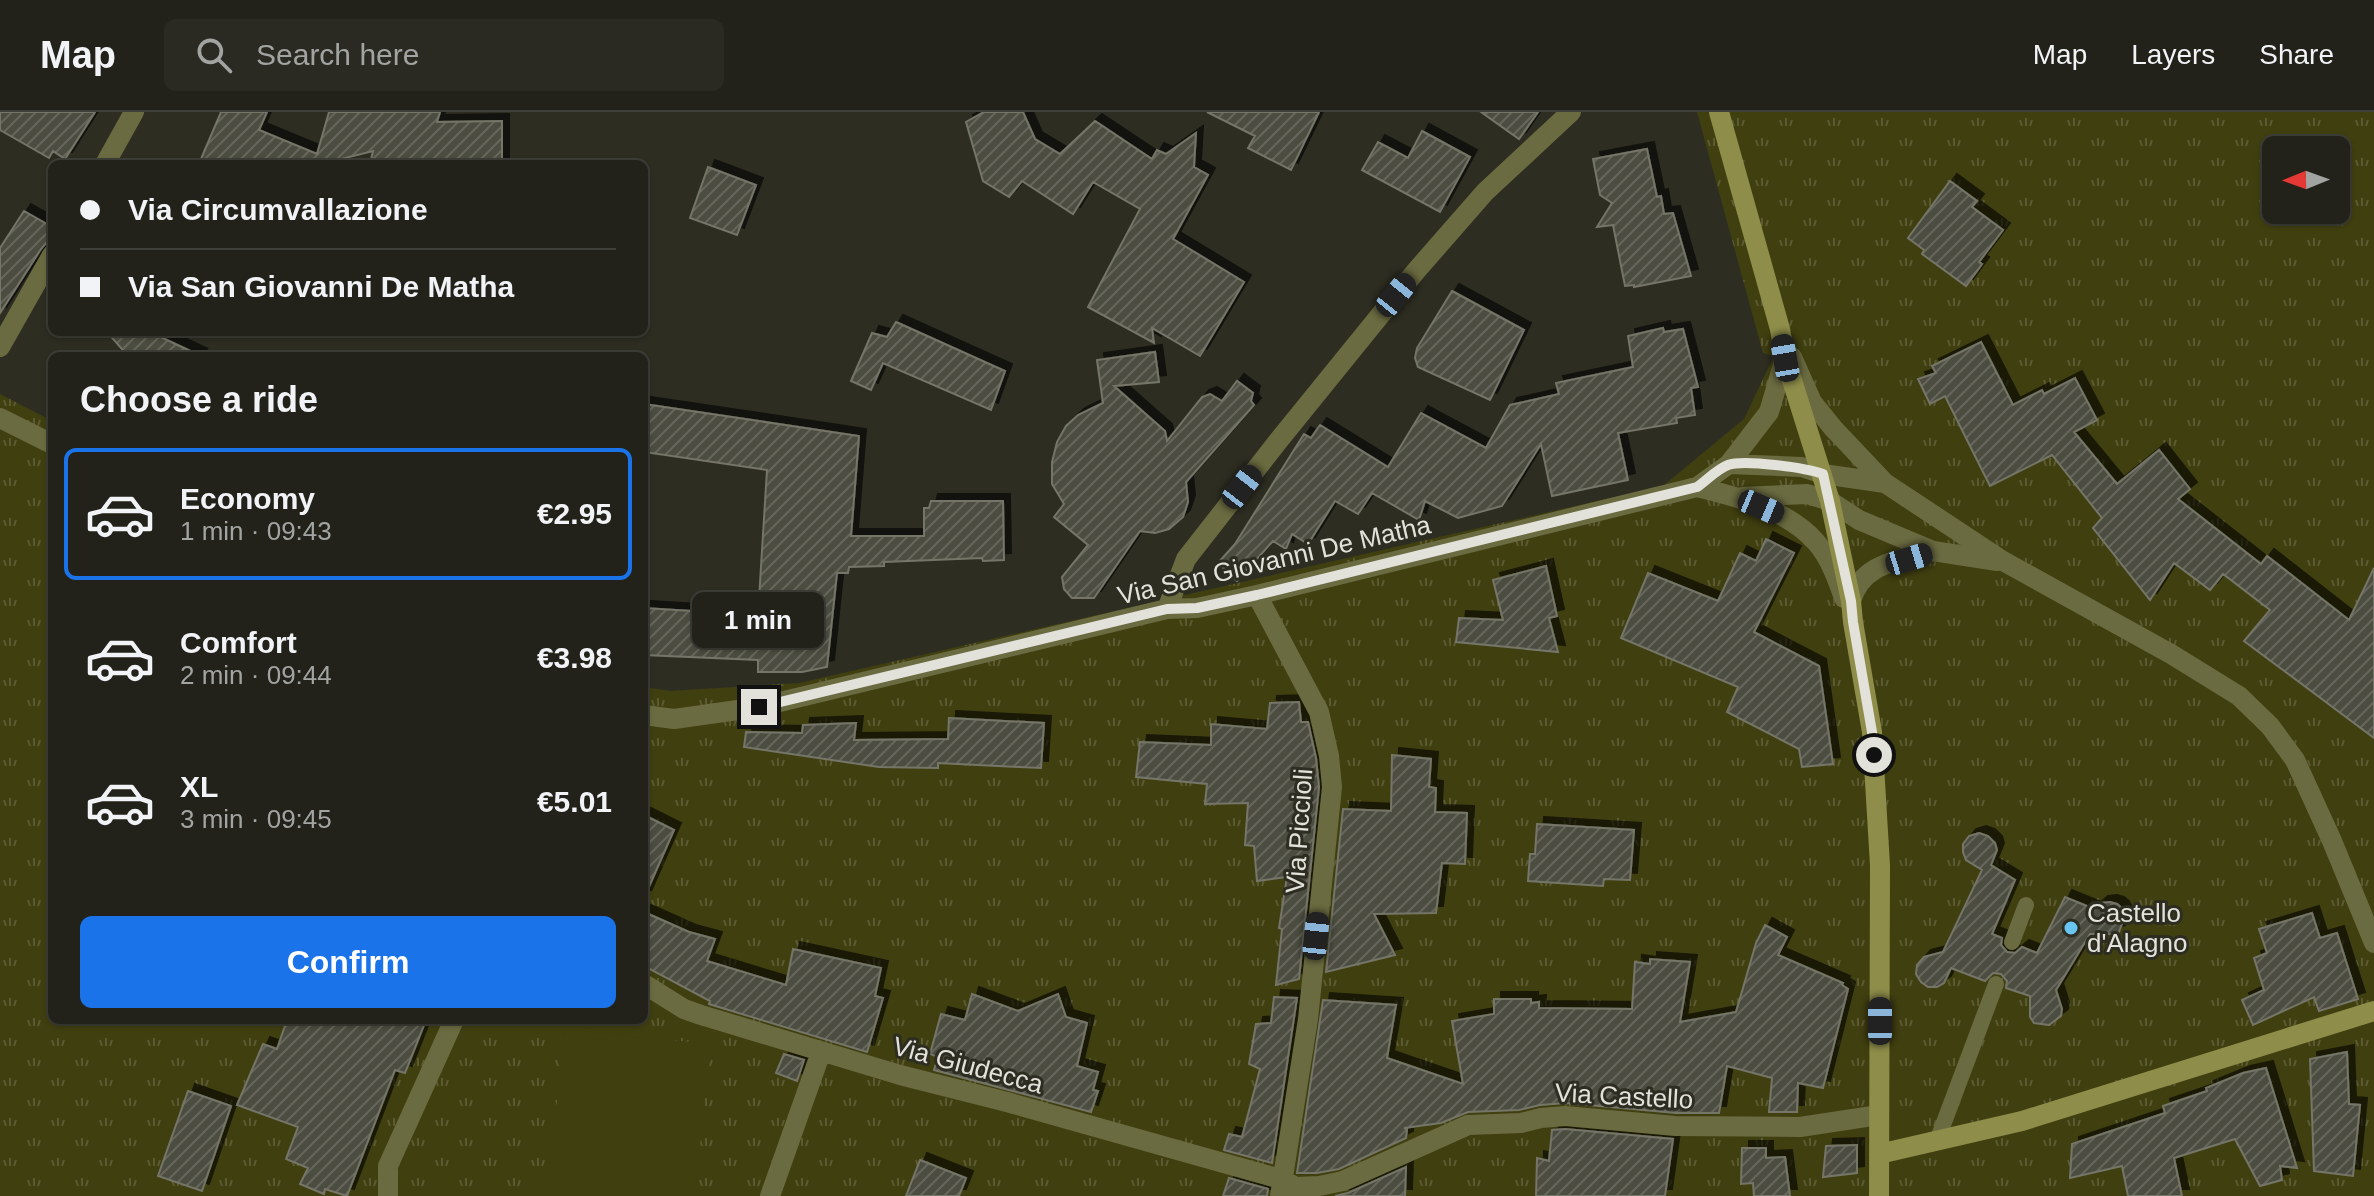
<!DOCTYPE html>
<meta charset="utf-8">
<style>
:root{--surface:#22221a;--page:#2a2a23;--text:#f1f3f6;--muted:#a2a4a2;--line:#3f3f39;--accent:#1a73e8}
body{margin:0;font-family:Helvetica,sans-serif;background:var(--page);color:var(--text);height:100vh;display:flex;flex-direction:column;font-size:30px;white-space:nowrap}
*{box-sizing:border-box;margin:0}
p{font-size:26px;color:var(--muted)}
.icon{flex:none;width:44px;height:44px;fill:none;stroke:currentColor;stroke-width:2;stroke-linecap:round;stroke-linejoin:round}
.map{position:relative;flex:1;overflow:hidden}
.side{position:absolute;left:48px;top:240px;width:600px;height:672px;display:flex;flex-direction:column;background:var(--surface);border-radius:12px;box-shadow:0 2px 6px #0004,0 0 0 2px var(--line)}
.side>*{flex:none}
.hud{position:absolute;left:48px;top:48px;width:600px;height:176px;border-radius:12px;box-shadow:0 2px 6px #0004,0 0 0 2px var(--line);display:grid;align-content:center;height:176px;padding:0 32px;background:var(--surface)}
.needle{width:52px;rotate:269deg}
.controls{position:absolute;left:2262px;top:24px;display:grid;gap:16px}
.controls a{display:grid;place-items:center;width:88px;height:88px;border-radius:12px;background:var(--surface);box-shadow:0 2px 6px #0004,0 0 0 2px var(--line);font-size:40px}
.end{position:absolute;width:36px;height:36px;margin:-18px;border:10px solid #e2e2db;background:#111;box-shadow:0 0 0 4px #111}
.from{border-radius:50%}
.bubble{position:absolute;height:56px;border-radius:12px;background:var(--surface);box-shadow:0 2px 6px #0004,0 0 0 2px var(--line);font-size:26px;font-weight:600;line-height:56px;text-align:center}
.car{position:absolute;width:24px;height:48px;margin:-24px -12px;border-radius:10px;box-shadow:0 0 6px 2px #0007;background:linear-gradient(#222 24%,#8ab4d8 0 40%,#222 0 76%,#8ab4d8 0 86%,#222 0)}
.hud b{display:flex;align-items:center;gap:28px;height:76px;font-size:30px}
.hud b+b{border-top:2px solid var(--line)}
.hud i{width:20px;height:20px;background:var(--text)}
ul{padding:0;list-style:none}
li{display:flex;align-items:center;gap:24px;height:132px;margin:0 16px 12px;padding:0 16px;border:4px solid transparent;border-radius:12px}
li div{flex:1}
li b{display:block;font-size:30px}
li em{font-style:normal;font-weight:600}
li.selected{border-color:var(--accent)}
li>.icon{width:72px;height:72px;stroke-width:1.5}
h2{padding:0 32px;font-size:36px;line-height:96px}
.primary-button{display:flex;gap:16px;margin-top:auto;padding:16px 32px}
.primary-button a{flex:1;height:92px;border-radius:12px;background:var(--accent);color:#fff;font-size:32px;font-weight:600;line-height:92px;text-align:center}
header{display:flex;align-items:center;gap:48px;box-sizing:border-box;height:112px;padding:0 40px;background:var(--surface);border-bottom:2px solid var(--line)}
header strong{font-size:38px}
nav{display:flex;gap:44px;margin-inline-start:auto;font-size:28px}
.search{width:560px;height:72px;background:var(--page);display:flex;align-items:center;gap:20px;box-sizing:border-box;padding:0 28px;border-radius:12px;color:var(--muted);font-size:30px}
.map>svg:first-child{display:block}
</style>
<header>
<strong>Map</strong>
<div class="search"><svg class="icon" aria-label="search" viewBox="0 0 24 24"><circle cx="10" cy="10" r="6"/><path d="M15 15l6 6"/></svg>Search here</div>
<nav><a>Map</a><a>Layers</a><a>Share</a></nav>
</header>
<div class="map">
<svg width="2374" height="1084" viewBox="0 0 2374 1084">
<defs>
<pattern id="grass-tufts" width="24" height="20" patternUnits="userSpaceOnUse" patternTransform="scale(2)"><rect width="24" height="20" fill="#403f10"/><path d="M3 7l-1-3M5 7V3M7 7l1-3M15 17l-1-3M17 17v-4M19 17l1-3" fill="none" stroke="#5b5a32"/></pattern>
<pattern id="building-hatch" width="6" height="6" patternUnits="userSpaceOnUse" patternTransform="scale(2)"><rect width="6" height="6" fill="#4c4d41"/><path d="M-1 1l2-2M0 6l6-6M5 7l2-2" fill="none" stroke="#66665c"/></pattern>
<filter id="shadow"><feDropShadow dx="7" dy="-7" stdDeviation="0" flood-color="#0009"/></filter>
</defs>
<rect width="100%" height="100%" fill="#2d2d22"/>
<path fill="url(#grass-tufts)" fill-rule="evenodd" d="M1697,0H2374V1084H0V282L52,309V908H644V575L670,579L799,571L1663,374L1744,307L1774,244L1763,241ZM2276,38H2336V98H2276Z"/>
<path fill="#403f10" d="M564,917L710,932L695,1084H548Z"/>
<path fill="url(#building-hatch)" stroke="#747568" stroke-width="2" filter="url(#shadow)" d="M0,0H95L65,47L53,39L49,46L0,18Z
M221,0H267L259,18L317,42L329,0H440L437,10L502,9V52H370L373,39L333,49L340,52H216L201,47Z
M984,0H1023L1035,27L1060,42L1095,9L1152,47L1157,38L1166,42L1196,21L1194,55L1208,63L1173,127L1244,170L1200,244L1152,216L1154,231L1088,195L1140,97L1093,70L1073,102L1022,69L1009,85L983,69L966,10Z
M1207,0H1319L1291,58L1248,36L1255,24Z
M1481,0H1538L1519,27Z
M1422,19L1470,45L1440,100L1362,58L1378,30L1408,46Z
M1647,37L1657,85L1661,84L1664,102L1673,101L1691,164L1634,175V173L1625,174L1613,113L1597,115L1612,91L1600,83L1593,47Z
M708,55L756,73L737,123L690,106Z
M1950,69L1977,89L1972,95L2003,118L1979,150L1982,152L1966,174L1922,142L1924,138L1908,126Z
M24,99L52,115V124L41,137L0,201V136Z
M1452,179L1524,218L1490,288L1418,255L1415,246L1417,236Z
M896,210L1005,259L991,298L883,251L871,278L851,269L872,221L887,225Z
M1663,216L1664,220L1683,217L1698,275L1691,276L1695,303L1676,306L1677,311L1618,321L1628,368L1552,384L1541,332L1502,394L1458,406L1425,389L1419,408L1372,381L1358,402L1335,389L1308,432L1292,422L1286,437L1273,429L1237,469L1218,451L1235,432L1304,322L1311,326L1320,313L1388,355L1421,301L1486,336L1510,293L1559,282L1556,271L1633,255L1628,224Z
M107,220H150L201,244H128Z
M1981,230L2013,293L2042,278L2044,282L2075,266L2097,308L2074,320L2117,372L2159,338L2190,377L2178,387L2261,452L2267,444L2349,508L2374,456V626L2244,529L2270,498L2223,462L2210,478L2174,451L2150,488L2093,416L2102,406L2052,343L1990,374L1945,284L1930,292L1918,267L1936,261L1932,254Z
M1155,240L1159,270L1114,274L1165,319L1167,329L1202,285L1210,282L1222,289L1237,269L1253,281L1251,289L1254,293L1186,370L1188,390L1183,405L1169,417L1155,421L1140,419L1094,486H1072L1064,477L1062,465L1088,433L1054,405L1064,392L1052,372V350L1057,330L1066,314L1078,303L1103,291L1097,248Z
M644,292L859,324L851,424H924V396H929L931,389H1003L1004,448L983,449L982,446L884,450V454L849,455L848,461H837L827,555L802,560H758V548L644,543V496L758,503L767,358L644,340Z
M1766,427L1794,441L1754,520L1819,554L1833,652L1802,655L1799,637L1727,600L1738,575L1621,526L1648,461L1718,489L1740,441L1756,449Z
M1546,454L1557,504L1549,506L1558,540L1456,530L1459,506L1503,508L1493,468Z
M1299,590L1301,610H1308L1316,646L1319,675L1299,867L1276,873L1282,817L1279,816L1287,765L1257,769L1254,734L1245,733L1248,691L1205,692L1207,672L1136,665L1140,630L1211,633V612L1267,617L1270,591Z
M949,606L1044,611L1041,656L938,651V656L879,655L744,635L746,620L802,621L803,613L856,611L854,628L948,627Z
M1392,643L1431,647L1429,675L1436,676L1435,700L1467,701L1465,752L1442,751L1436,801L1374,802L1395,843L1326,860L1343,697L1391,699Z
M644,703L674,718L644,786Z
M1537,712L1634,718L1630,768L1604,767L1603,774L1528,769L1530,742H1535Z
M1979,721L1988,724L1995,731L1997,738L1991,753L2015,768L1992,822L2002,826L2001,833L2007,840L2015,841L2022,835L2037,841L2065,785L2094,797L2101,791L2110,790L2117,792L2122,796L2125,803L2119,820L2112,822H2090L2056,878L2062,897L2061,904L2049,913L2034,911L2030,905V884L2006,876L2007,869L2001,862L1993,861L1985,869L1951,856L1944,871L1937,875H1928L1921,870L1916,862L1917,853L1924,845L1943,840L1982,758L1966,748L1963,740V732L1969,724Z
M644,800L689,820L715,827L707,849L786,873L793,837L881,856L875,884L883,886L867,940L709,892L710,889L644,854Z
M2312,801L2320,826L2337,821L2358,887L2319,899L2314,885L2253,913L2242,888L2264,878L2254,846L2267,841L2259,817Z
M1765,813L1787,825L1778,843L1843,871L1842,873L1848,877L1823,976L1798,971L1797,1000H1769L1772,966L1727,954L1719,1001H1676L1566,991L1540,993L1519,998L1468,1000L1441,1011L1404,1016L1407,1017L1406,1026L1339,1057L1317,1061H1297L1323,888L1396,893L1387,946L1463,972L1452,909L1494,902V887H1531V891L1539,890V896L1632,897L1635,850L1650,852V847L1690,850L1680,910L1736,900L1756,831Z
M972,882L1018,899L1058,882L1066,905L1087,911L1077,954L1098,960L1093,978L1098,979L1091,1000L934,958L938,945L930,942L941,902L965,908Z
M1274,885L1297,886L1272,1051L1224,1038L1229,1022L1242,1025L1260,957L1249,952L1256,912L1271,911Z
M287,908H426L405,961L395,958L347,1084L325,1077L324,1082L300,1072L308,1056L286,1047L298,1015L237,993L263,932L277,937Z
M2347,940L2349,992L2360,993L2353,1064L2314,1059L2310,947Z
M784,942L804,948L797,969L776,961Z
M2266,956L2297,1056L2280,1054L2282,1068L2260,1074L2235,1027L2174,1046L2182,1084H2128L2122,1054L2070,1066L2072,1032L2165,1001L2163,994L2207,979L2206,976L2243,961Z
M188,979L231,994L202,1079L158,1064Z
M1565,1017L1673,1027L1665,1084H1536L1537,1046L1549,1049L1552,1018Z
M1857,1033V1061L1823,1065L1826,1034Z
M1742,1036H1766V1046L1785,1045L1790,1084H1754L1753,1071L1741,1072Z
M920,1048L966,1066L959,1084H906Z
M1406,1055L1405,1084H1335L1348,1081Z
M1229,1066L1268,1077L1267,1084H1223Z"/>
<g fill="none" stroke-linecap="round" stroke-linejoin="round">
<path stroke="#6b6b41" stroke-width="16" d="M2012,830L2026,793
M1937,1029L1996,872"/>
<path stroke="#6b6b41" stroke-width="20" d="M105,52L134,0
M0,235L52,143
M1792,245L1812,290L1833,316L1885,371L2003,449L2171,542L2239,584L2270,614L2295,648L2332,729L2374,831
M0,306L52,332
M1729,352L1802,355L1823,362L1885,371
M1697,375L1729,352L1769,300L1785,246
M1742,385L1807,382L1830,389L1859,408L1933,439L1997,449
M1257,483L1319,600L1329,644L1332,675L1308,907L1280,1084
M1851,489C1862,450 1899,449 1933,439
M1167,497L1186,447L1279,328L1416,159L1485,80L1571,0
M644,603L674,607L759,595L1167,497L1197,496L1257,483L1697,375C1738,385 1787,397 1816,430C1830,446 1837,466 1844,486
M644,872L684,897L701,903L900,963L1007,990L1284,1068L1295,1075L1319,1074L1343,1069L1468,1013L1521,1011L1541,1006L1565,1004L1675,1014L1800,1015L1879,1003
M388,1084V1054L454,908
M770,1084L821,940"/>
<path stroke="#8e8d49" stroke-width="20" d="M1719,0L1780,217L1785,246L1830,389L1851,489L1853,510L1872,620L1880,753L1879,1084
M1879,1042L2022,1009L2374,899"/>
</g>
<g fill="none" stroke-linecap="round" stroke-linejoin="round">
<path stroke="#e2e2db" stroke-width="10" d="M759,595L1167,497L1197,496L1257,483L1697,375C1706,369 1717,357 1728,353C1744,347 1806,356 1823,362L1851,489L1853,510L1872,620L1874,643"/>
</g>
<circle fill="#68c4f0" stroke="#2d2d22" stroke-width="3" cx="2071" cy="816" r="8"/>
<g text-anchor="middle" dominant-baseline="central" stroke-width="6" stroke-linejoin="round" paint-order="stroke">
<g font-size="26" fill="#e2e2db" stroke="#2d2d22">
<text transform="translate(1274 448) rotate(-13)">Via San Giovanni De Matha</text>
<text transform="translate(1299 719) rotate(-86)">Via Piccioli</text>
<text transform="translate(968 953) rotate(15)">Via Giudecca</text>
<text transform="translate(1624 984) rotate(3)">Via Castello</text>
</g>
<g font-size="26" fill="#e2e2db" stroke="#2d2d22" text-anchor="start">
<text x="2087" y="801">Castello<tspan x="2087" dy="30">d'Alagno</tspan></text>
</g>
</g>
</svg>
<div class="controls">
<a><svg class="needle" viewBox="-14 -14 28 28"><path d="M0-13l5 13h-10z" fill="#e53935"/><path d="M0 13l5-13h-10z" fill="#a2a4a2"/></svg></a>
</div>
<i class="end from" style="left:1874px;top:643px"></i>
<i class="end" style="left:759px;top:595px"></i>
<div class="bubble" style="left:692px;top:480px;width:132px">1 min</div>
<i class="car" style="left:1396px;top:183px;rotate:39deg"></i>
<i class="car" style="left:1785px;top:246px;rotate:350deg"></i>
<i class="car" style="left:1242px;top:375px;rotate:38deg"></i>
<i class="car" style="left:1761px;top:395px;rotate:113deg"></i>
<i class="car" style="left:1909px;top:447px;rotate:73deg"></i>
<i class="car" style="left:1316px;top:824px;rotate:6deg"></i>
<i class="car" style="left:1880px;top:909px;rotate:0deg"></i>
<div class="hud">
<b><i class="from"></i>Via Circumvallazione</b>
<b><i></i>Via San Giovanni De Matha</b>
</div>
<section class="side">
<h2>Choose a ride</h2>
<ul>
<li class="selected"><svg class="icon" aria-label="car" viewBox="0 0 24 24"><path d="M5 17H2v-5l4-1 3-4h7l3 4 3 1v5h-3M9 17h6M6 11h13"/><circle cx="7" cy="17" r="2"/><circle cx="17" cy="17" r="2"/></svg><div><b>Economy</b><p>1 min · 09:43</p></div><em>€2.95</em></li>
<li><svg class="icon" aria-label="car" viewBox="0 0 24 24"><path d="M5 17H2v-5l4-1 3-4h7l3 4 3 1v5h-3M9 17h6M6 11h13"/><circle cx="7" cy="17" r="2"/><circle cx="17" cy="17" r="2"/></svg><div><b>Comfort</b><p>2 min · 09:44</p></div><em>€3.98</em></li>
<li><svg class="icon" aria-label="car" viewBox="0 0 24 24"><path d="M5 17H2v-5l4-1 3-4h7l3 4 3 1v5h-3M9 17h6M6 11h13"/><circle cx="7" cy="17" r="2"/><circle cx="17" cy="17" r="2"/></svg><div><b>XL</b><p>3 min · 09:45</p></div><em>€5.01</em></li>
</ul>
<div class="primary-button"><a>Confirm</a></div>
</section>
</div>
